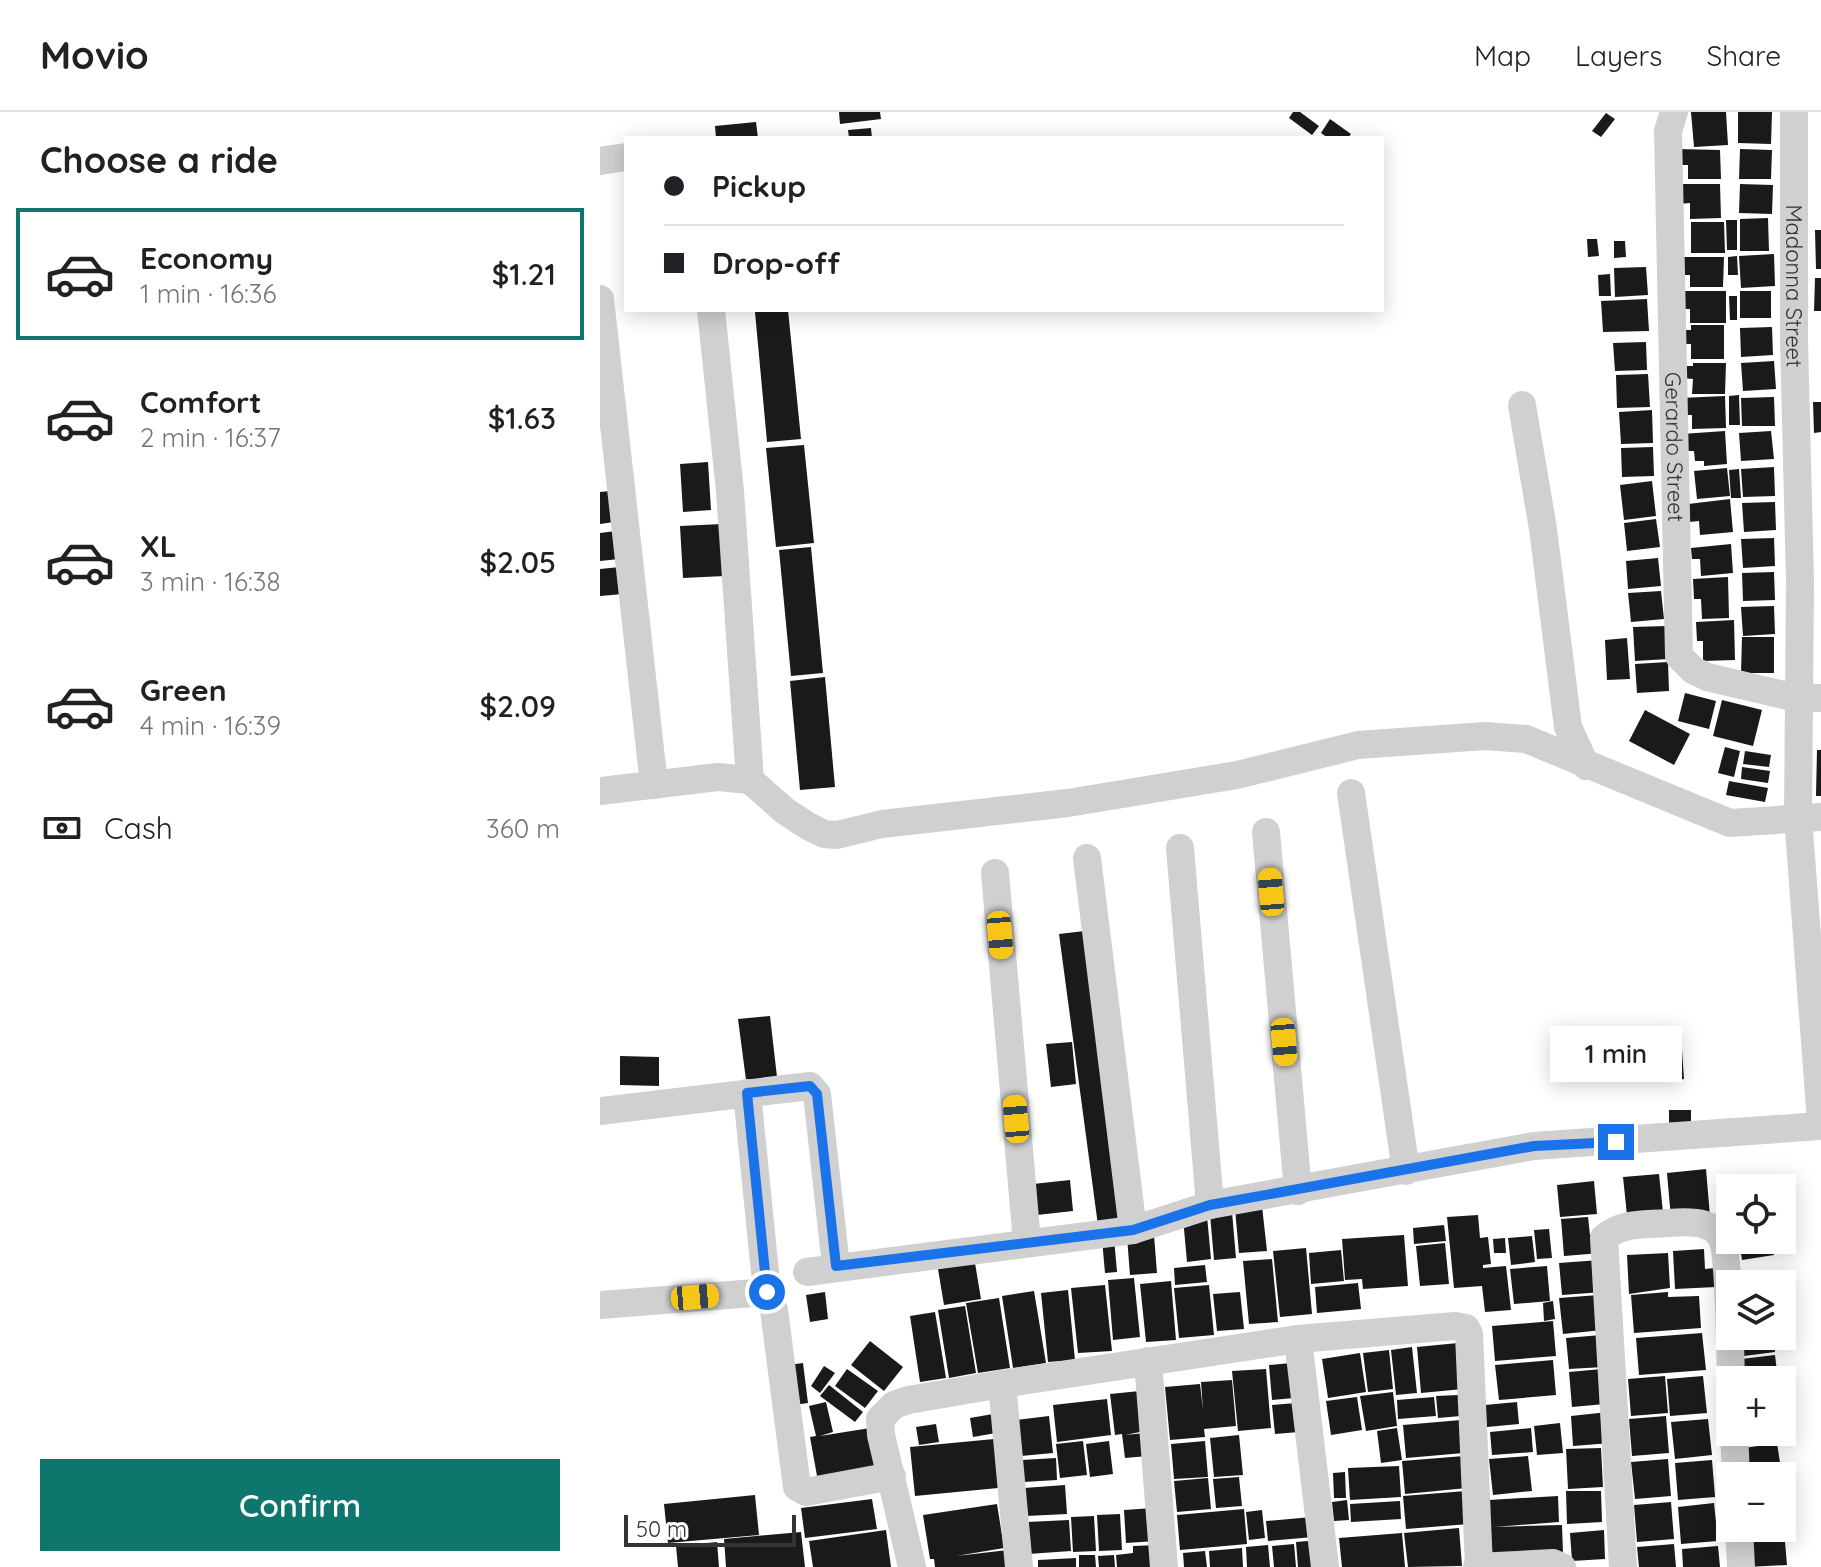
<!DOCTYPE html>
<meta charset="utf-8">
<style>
:root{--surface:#fff;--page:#f2f2f2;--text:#202124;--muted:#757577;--line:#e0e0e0;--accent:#0f766e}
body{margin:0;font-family:Quicksand,sans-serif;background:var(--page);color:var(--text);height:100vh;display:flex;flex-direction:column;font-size:30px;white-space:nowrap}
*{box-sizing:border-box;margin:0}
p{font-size:26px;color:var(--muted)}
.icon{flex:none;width:44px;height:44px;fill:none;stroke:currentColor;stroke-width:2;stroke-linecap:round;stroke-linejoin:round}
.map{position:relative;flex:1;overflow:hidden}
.sheet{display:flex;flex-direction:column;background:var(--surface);width:600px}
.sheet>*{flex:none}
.banner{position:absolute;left:24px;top:24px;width:760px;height:176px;border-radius:0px;box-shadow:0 4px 20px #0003;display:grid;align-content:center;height:176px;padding:0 40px;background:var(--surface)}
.buttons{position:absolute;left:1116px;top:1062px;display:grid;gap:16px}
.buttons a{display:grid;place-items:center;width:80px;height:80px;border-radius:0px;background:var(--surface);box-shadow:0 4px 20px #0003;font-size:40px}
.scale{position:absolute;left:24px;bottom:20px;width:172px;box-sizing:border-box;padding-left:8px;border:4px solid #333;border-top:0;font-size:22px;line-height:28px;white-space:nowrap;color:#333;-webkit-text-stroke:6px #fff;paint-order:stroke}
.end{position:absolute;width:36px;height:36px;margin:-18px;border:10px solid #1a73e8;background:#fff;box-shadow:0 0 0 4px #fff}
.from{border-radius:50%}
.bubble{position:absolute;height:56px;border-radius:0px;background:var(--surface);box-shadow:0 4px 20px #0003;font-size:26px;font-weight:600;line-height:56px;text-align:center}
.car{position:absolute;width:24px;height:48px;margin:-24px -12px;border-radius:10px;box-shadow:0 0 6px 2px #0007;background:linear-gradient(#f5c518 24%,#345 0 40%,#f5c518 0 76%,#345 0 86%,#f5c518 0)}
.banner b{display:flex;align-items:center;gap:28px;height:76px;font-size:30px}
.banner b+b{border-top:2px solid var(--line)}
.banner i{width:20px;height:20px;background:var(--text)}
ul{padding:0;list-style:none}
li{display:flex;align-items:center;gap:24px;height:132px;margin:0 16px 12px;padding:0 24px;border:4px solid transparent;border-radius:0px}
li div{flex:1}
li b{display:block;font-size:30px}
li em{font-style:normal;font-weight:600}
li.selected{border-color:var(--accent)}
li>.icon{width:72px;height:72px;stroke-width:1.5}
h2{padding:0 40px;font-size:36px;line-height:96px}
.pay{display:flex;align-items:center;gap:20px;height:88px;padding:0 40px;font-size:30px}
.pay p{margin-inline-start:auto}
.primary-button{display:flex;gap:16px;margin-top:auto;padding:16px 40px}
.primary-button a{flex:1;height:92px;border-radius:0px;background:var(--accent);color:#fff;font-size:32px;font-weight:600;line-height:92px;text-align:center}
header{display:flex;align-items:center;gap:48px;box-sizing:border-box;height:112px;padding:0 40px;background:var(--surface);border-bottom:2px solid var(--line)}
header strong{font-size:38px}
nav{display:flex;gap:44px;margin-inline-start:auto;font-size:28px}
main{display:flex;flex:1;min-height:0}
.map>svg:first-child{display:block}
</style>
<header>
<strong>Movio</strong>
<nav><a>Map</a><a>Layers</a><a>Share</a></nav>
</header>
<main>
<section class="sheet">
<h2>Choose a ride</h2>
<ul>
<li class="selected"><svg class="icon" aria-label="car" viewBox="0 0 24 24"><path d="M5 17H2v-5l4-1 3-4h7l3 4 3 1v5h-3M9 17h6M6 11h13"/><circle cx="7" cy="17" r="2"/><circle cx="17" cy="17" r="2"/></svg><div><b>Economy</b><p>1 min · 16:36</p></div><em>$1.21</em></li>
<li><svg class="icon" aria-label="car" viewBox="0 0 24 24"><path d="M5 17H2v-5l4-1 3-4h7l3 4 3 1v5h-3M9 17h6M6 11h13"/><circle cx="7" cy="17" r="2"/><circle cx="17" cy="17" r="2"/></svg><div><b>Comfort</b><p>2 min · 16:37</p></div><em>$1.63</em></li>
<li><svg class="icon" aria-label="car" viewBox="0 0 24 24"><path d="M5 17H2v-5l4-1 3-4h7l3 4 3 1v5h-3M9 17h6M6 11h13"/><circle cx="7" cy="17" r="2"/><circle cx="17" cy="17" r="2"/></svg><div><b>XL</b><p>3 min · 16:38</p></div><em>$2.05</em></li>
<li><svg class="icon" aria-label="car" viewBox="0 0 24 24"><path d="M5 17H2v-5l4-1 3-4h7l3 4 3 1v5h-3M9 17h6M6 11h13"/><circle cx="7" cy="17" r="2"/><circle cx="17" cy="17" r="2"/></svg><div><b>Green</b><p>4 min · 16:39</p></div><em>$2.09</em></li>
</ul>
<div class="pay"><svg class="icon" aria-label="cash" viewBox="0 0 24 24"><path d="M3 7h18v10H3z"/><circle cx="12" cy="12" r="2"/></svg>Cash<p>360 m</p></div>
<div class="primary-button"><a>Confirm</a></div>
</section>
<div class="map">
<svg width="1221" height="1455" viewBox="0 0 1221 1455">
<rect width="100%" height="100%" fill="#fff"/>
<path fill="#1a1a1a" d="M239,0H280L281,7L240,12Z
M693,0H700L719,14L712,23L689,6Z
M1091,0H1126L1128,33L1094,35Z
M1138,0H1172L1171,32L1138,31Z
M1006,1L1015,7L1001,25L992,19Z
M730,7L751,22L748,26H728L721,21Z
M156,10L158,26H116L115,14Z
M271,16L272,26H249L248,18Z
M1077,37L1120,38L1121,67H1088V53H1078Z
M1140,37L1172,38L1171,67H1139Z
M1078,72H1120L1121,106L1090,107V91L1078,92Z
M1140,72L1173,73L1172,102L1139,101Z
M1168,106L1169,139H1140V107Z
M1126,108H1137V138H1127Z
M1091,110H1124L1125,141H1091Z
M1215,118H1221V157H1216Z
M987,127H997L999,144L988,145Z
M1014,129H1025L1026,145L1014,146Z
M1174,142L1175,174L1141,176L1139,144Z
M1137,144L1138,163H1128V145Z
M1077,145H1124L1123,175H1090V163H1076Z
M1046,155L1048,183L1015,185L1014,156Z
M1010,162L1011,184H999L998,163Z
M1215,166H1221V199H1214Z
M1078,179H1126V211H1090V197H1078Z
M1140,179H1171V206H1140Z
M1129,184H1137V208H1130Z
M1047,187L1049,219L1003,220L1001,189Z
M188,198L201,327L167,330L155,200Z
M1091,213H1124V247H1091V232H1080V218H1091Z
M1172,215L1173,243L1141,245L1140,216Z
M1046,230L1047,258L1015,259L1013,231Z
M1174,249L1176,277L1143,279L1141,251Z
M1093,251H1126L1125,282H1092L1093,267L1082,266V254H1093Z
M1048,262L1050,295L1017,296L1016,263Z
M1139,283L1140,313H1129V284Z
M1125,284L1126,316L1092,317V303H1080V286Z
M1174,285L1175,314H1142L1141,286Z
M1213,290H1221V320L1214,321Z
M1052,298L1053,331L1021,332L1019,300Z
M1125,319L1127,352L1104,354V349H1095L1094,339H1084L1082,322Z
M1171,319L1174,347L1141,349L1139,321Z
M204,333L214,431L176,435L166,336Z
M1053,335L1054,364L1022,365L1021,336Z
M108,350L111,398L83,400L80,352Z
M1174,355L1175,384L1143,385L1141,357Z
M1127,356L1130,384L1097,387L1094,359Z
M1139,357L1141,386H1131L1129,358Z
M1052,369L1056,404L1024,408L1020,373Z
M10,379L14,410L0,412V380Z
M1130,387L1133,420L1100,423L1099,409L1089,410L1088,392Z
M1175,390L1176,418L1144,420L1142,391Z
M1056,407L1060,435L1027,439L1024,411Z
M122,412L125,464L83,466L80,414Z
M16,419L19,447L0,449V421Z
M1174,426L1175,454L1143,456L1141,427Z
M1131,432L1133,461L1101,464L1100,447H1092L1091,436Z
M211,435L223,561L191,564L179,438Z
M1058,446L1061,474L1028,477L1026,449Z
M20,455L23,482L0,484V457Z
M1174,460L1175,488L1143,489L1142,461Z
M1128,465L1129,506L1102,507L1101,487H1094L1093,467Z
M1061,479L1064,507L1031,510L1028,481Z
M1174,494L1175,522L1143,524L1141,495Z
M1134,508L1135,548L1103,549V529H1097L1096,510Z
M1066,514L1068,547L1035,549L1033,515Z
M1142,525H1174V561H1141Z
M1027,526L1030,567L1007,568L1005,528Z
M1068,550L1069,579L1037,581L1035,552Z
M225,565L235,675L200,678L190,569Z
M1085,581L1116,589L1109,617L1078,609Z
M1122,588L1162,598L1153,634L1113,624Z
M1045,598L1090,622L1074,653L1029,629Z
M1125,635L1140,639L1134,665L1118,661Z
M1217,638H1221V684H1216Z
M1145,639L1171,643L1169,655L1143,652Z
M1142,655L1170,659L1168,671L1141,667Z
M1129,669L1168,676L1165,690L1126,683Z
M493,818L532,1117L499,1121L459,822Z
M170,904L177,965L146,968L138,907Z
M472,930L476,972L451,975L446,932Z
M1082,938L1084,967L1057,970L1055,940Z
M1047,940L1050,968L1026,969L1024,943Z
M20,944L59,945V974L20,973Z
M1069,998H1091V1018H1069Z
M1106,1057L1110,1104L1071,1107L1067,1061Z
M1059,1062L1063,1100L1027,1103L1023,1065Z
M470,1068L473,1099L437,1103L433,1072Z
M994,1069L997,1102L960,1105L957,1073Z
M1160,1069L1161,1076H1132L1131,1071Z
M662,1094L667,1139L639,1141L635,1097Z
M632,1100L636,1146L614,1148L610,1102Z
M878,1103L880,1126L888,1125L891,1152L883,1153V1156L906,1154L911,1198L885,1200L882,1174L854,1176L847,1105Z
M607,1104L611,1147L587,1150L583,1106Z
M988,1105L990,1123L999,1122L1001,1141L964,1144L961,1107Z
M844,1113L846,1129L814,1132L813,1116Z
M949,1117L952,1146L937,1147L934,1118Z
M554,1123L557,1161L530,1163L527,1125Z
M804,1123L808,1174L763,1177L762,1167L745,1168L742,1127Z
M932,1124L935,1150L911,1153L908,1126Z
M514,1126L517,1160L505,1161L502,1127Z
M905,1126L906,1141H894L893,1127Z
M1139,1128H1172L1174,1143L1142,1148Z
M845,1131L849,1172L820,1174L816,1134Z
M706,1136L712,1202L680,1205L673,1139Z
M1104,1137L1105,1157L1115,1156L1116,1175L1075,1177L1073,1139Z
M741,1138L744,1169L711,1172L709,1141Z
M1068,1141L1070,1176L1029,1182L1027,1143Z
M672,1147L678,1210L649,1212L643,1149Z
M1000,1148L1003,1180L962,1183L959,1151Z
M375,1151L381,1187L344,1193L338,1157Z
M605,1153L607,1170L575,1173L574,1156Z
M947,1154L950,1189L914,1192L910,1157Z
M1173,1159L1175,1172H1132L1131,1162Z
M534,1166L540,1225L513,1228L508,1168Z
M571,1169L576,1228L546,1230L540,1172Z
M758,1171L761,1197L717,1201L715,1175Z
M505,1173L512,1239L478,1241L471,1176Z
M609,1173L614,1223L579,1226L574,1176Z
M468,1178L475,1248L448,1250L441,1181Z
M434,1179L446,1251L413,1256L402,1184Z
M225,1180L228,1207L210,1210L206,1183Z
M640,1180L644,1217L617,1219L613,1182Z
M1068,1180V1185L1099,1184L1101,1216L1034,1221L1031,1183Z
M999,1183L1003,1218L963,1222L959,1186Z
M399,1186L410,1256L378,1261L366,1191Z
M953,1189L955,1207L944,1209L943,1191Z
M365,1194L376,1261L349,1266L338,1198Z
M335,1200L346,1266L320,1270L310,1204Z
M953,1209L956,1244L895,1249L892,1214Z
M1102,1221L1106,1258L1039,1263L1036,1226Z
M1001,1223L1004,1255L969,1257L966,1226Z
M1133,1224H1173L1175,1240L1136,1245Z
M270,1229L303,1255L284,1279L251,1253Z
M858,1231L863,1277L821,1281L817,1235Z
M812,1235L817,1281L796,1283L791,1238Z
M789,1238L793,1277L768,1280L763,1241Z
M760,1241L766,1280L728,1286L722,1247Z
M1175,1243L1178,1268H1136L1133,1248Z
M953,1248L956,1283L899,1288L895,1253Z
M203,1251L208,1291L194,1293L189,1253Z
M691,1251L694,1286L672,1288L669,1253Z
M224,1254L235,1261L220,1281L211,1274Z
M247,1257L278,1279L265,1296L235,1274Z
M666,1257L671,1316L638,1319L632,1259Z
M1002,1257L1005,1292L972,1295L969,1260Z
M1065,1264L1068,1301L1031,1304L1028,1267Z
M1103,1264L1107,1301L1070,1304L1067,1267Z
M632,1268L636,1314L604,1317L605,1325L570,1328L565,1275L600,1272L603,1298L601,1270Z
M229,1273L263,1300L255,1310L220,1284Z
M540,1279L545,1319L525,1323L545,1321L548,1344L525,1346L522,1322L515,1323L510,1282Z
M793,1280L797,1314L766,1319L760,1284Z
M859,1283L861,1304L838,1306L836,1284Z
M757,1285L762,1318L731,1323L726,1289Z
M834,1285L836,1304L798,1307L797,1288Z
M507,1287L511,1323L457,1330L453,1293Z
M226,1290L233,1320L220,1324L270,1316L278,1366L219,1375L210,1325L216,1324L209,1294Z
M917,1290L919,1312L887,1315L885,1293Z
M696,1291L699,1320L675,1322L672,1293Z
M1008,1300L1011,1331L973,1334L971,1304Z
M393,1302L396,1321L373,1325L370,1306Z
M449,1304L453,1341L421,1344L416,1308Z
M1066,1304L1069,1341L1032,1344L1029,1307Z
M1108,1307L1112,1343L1075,1347L1071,1310Z
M861,1308L864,1341L806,1346L803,1313Z
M960,1311L963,1341L937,1343L934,1314Z
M336,1312L339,1330L319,1333L316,1315Z
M797,1316L802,1348L781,1351L777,1319Z
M931,1316L933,1340L892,1343L890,1320Z
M1139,1320H1181L1182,1330L1177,1331L1182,1364H1141L1137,1337L1165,1333L1141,1334Z
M639,1323L643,1363L614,1365L610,1326Z
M394,1327L398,1376L315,1384L310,1335Z
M483,1329L487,1363L460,1366L456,1332Z
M509,1329L513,1362L490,1365L486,1332Z
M605,1329L608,1365L574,1367L571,1332Z
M1001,1336L1003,1375L968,1377L966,1337Z
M864,1344L867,1376L805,1382L802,1349Z
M928,1344L932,1379L893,1383L889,1347Z
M456,1346L457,1368L423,1370L422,1348Z
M1068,1347L1071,1384L1035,1387L1031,1350Z
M1112,1348L1115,1385L1078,1388L1075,1351Z
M799,1354L801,1385L750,1388L748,1356Z
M745,1360L746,1386H734L733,1361Z
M639,1365L642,1394L616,1396L613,1367Z
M608,1366L611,1397L577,1400L574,1369Z
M465,1373L467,1402L426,1404L424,1376Z
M866,1379L869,1412L806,1417L803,1384Z
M966,1379H1001L1002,1410L967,1412Z
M155,1383L159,1423L68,1431L64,1392Z
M958,1384L959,1410L894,1415L962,1413L963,1442L884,1445L889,1388Z
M272,1387L277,1417L205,1426L201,1396Z
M747,1388L749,1408L734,1409L732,1390Z
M800,1389L801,1407L751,1410L750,1392Z
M1071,1390L1074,1427L1037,1430L1034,1393Z
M1114,1391L1118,1429L1081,1432L1078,1395Z
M397,1392L404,1436L356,1444L408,1438L411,1455H335L334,1447H330L323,1403Z
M553,1396L556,1429L526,1431L524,1398Z
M644,1397L647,1432L580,1438L577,1403Z
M662,1398L665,1426L649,1428L646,1400Z
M520,1402L522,1438L499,1439L497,1403Z
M494,1404L496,1439L473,1440L471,1405Z
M712,1405L714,1425L668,1429L666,1409Z
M469,1408L471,1439L428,1442L427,1410Z
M859,1416L862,1454L808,1455L804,1421Z
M286,1418L291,1455H213L209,1429Z
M1004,1418L1005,1447L972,1449L970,1421Z
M1184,1418L1187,1453L1148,1455L1144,1421Z
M201,1420L205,1455H126L124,1427Z
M802,1421L805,1455H742L739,1426Z
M719,1428L721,1455H698L696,1430Z
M117,1430L119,1455H78L76,1434Z
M694,1432L696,1455H674L672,1434Z
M1074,1432L1076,1455H1039L1037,1435Z
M558,1433L559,1455H517L516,1443L533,1441V1434Z
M668,1433L670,1455H647L646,1435Z
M1118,1434L1120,1455H1083L1082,1437Z
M642,1436L643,1455H610L609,1439Z
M605,1439L607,1455H584L583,1441Z
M479,1443H495L496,1455H479Z
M514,1443L515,1455H499L498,1444Z
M476,1446V1455H438V1448Z"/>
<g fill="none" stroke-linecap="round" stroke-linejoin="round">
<g stroke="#d0d0d0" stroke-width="28">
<path id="s1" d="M1074,0L1068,19L1079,544L1093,558L1107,565L1197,586H1221"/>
<path id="s2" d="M1194,0V228L1200,469L1198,705L1221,1009"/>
<path d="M0,49L26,45"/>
<path d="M0,187L54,673"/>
<path d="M111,198L130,379L150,668L185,699L208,714L224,722L237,723L282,712L468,691L637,663L758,633L885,624L926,627L1130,711L1221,705"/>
<path d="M922,293L943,417L968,615L986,654"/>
<path d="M0,679L118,665L150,668"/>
<path d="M751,681L806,1059"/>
<path d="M666,720L698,1079"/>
<path d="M580,736L610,1093"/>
<path d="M487,746L533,1118"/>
<path d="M395,761L427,1130"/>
<path d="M147,981L167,1180L174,1198L197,1375L206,1380L292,1364"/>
<path d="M0,999L210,974L217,982L236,1154"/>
<path d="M207,1160L533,1118L610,1093L934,1034L1221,1014"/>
<path d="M0,1193L167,1180"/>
<path d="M698,1227L725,1455"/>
<path d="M548,1249L564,1455"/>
<path d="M402,1272L419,1455"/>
<path d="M1134,1320L1136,1364"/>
<path d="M1139,1416L1141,1455"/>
<path d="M312,1455L281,1323L280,1307L294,1293L308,1288L402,1272L698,1227L855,1214L866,1216L869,1222L879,1455"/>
<path d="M877,1455L953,1451L962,1455"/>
<path d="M1023,1455L1004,1126C1022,1110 1044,1113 1067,1111C1083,1110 1108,1108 1119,1122C1130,1134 1130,1245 1131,1268"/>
</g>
</g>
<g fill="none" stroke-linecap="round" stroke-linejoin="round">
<path stroke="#1a73e8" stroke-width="10" d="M167,1180L147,981L210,974L217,982L236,1154L533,1118L610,1093L934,1034L1016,1030"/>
</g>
<g text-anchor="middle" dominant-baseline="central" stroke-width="8" stroke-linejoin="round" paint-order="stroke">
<g font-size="22" fill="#333" stroke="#fff">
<text stroke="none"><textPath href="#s2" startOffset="174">Madonna Street</textPath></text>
<text stroke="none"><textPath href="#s1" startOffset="336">Gerardo Street</textPath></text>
</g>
</g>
</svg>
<div class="buttons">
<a><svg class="icon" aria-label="locate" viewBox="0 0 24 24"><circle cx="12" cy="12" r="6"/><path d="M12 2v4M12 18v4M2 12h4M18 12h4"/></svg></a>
<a><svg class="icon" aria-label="layers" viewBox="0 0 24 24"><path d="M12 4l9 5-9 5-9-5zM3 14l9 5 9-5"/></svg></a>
<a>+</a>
<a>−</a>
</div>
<div class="scale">50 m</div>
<i class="end from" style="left:167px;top:1180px"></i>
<i class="end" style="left:1016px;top:1030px"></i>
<div class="bubble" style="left:950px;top:914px;width:132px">1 min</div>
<i class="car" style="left:671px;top:780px;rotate:355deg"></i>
<i class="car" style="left:400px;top:823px;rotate:175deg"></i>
<i class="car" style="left:684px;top:930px;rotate:175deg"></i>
<i class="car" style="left:416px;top:1007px;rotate:355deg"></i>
<i class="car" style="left:95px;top:1185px;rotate:85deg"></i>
<div class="banner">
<b><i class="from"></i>Pickup</b>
<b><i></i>Drop-off</b>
</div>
</div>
</main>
